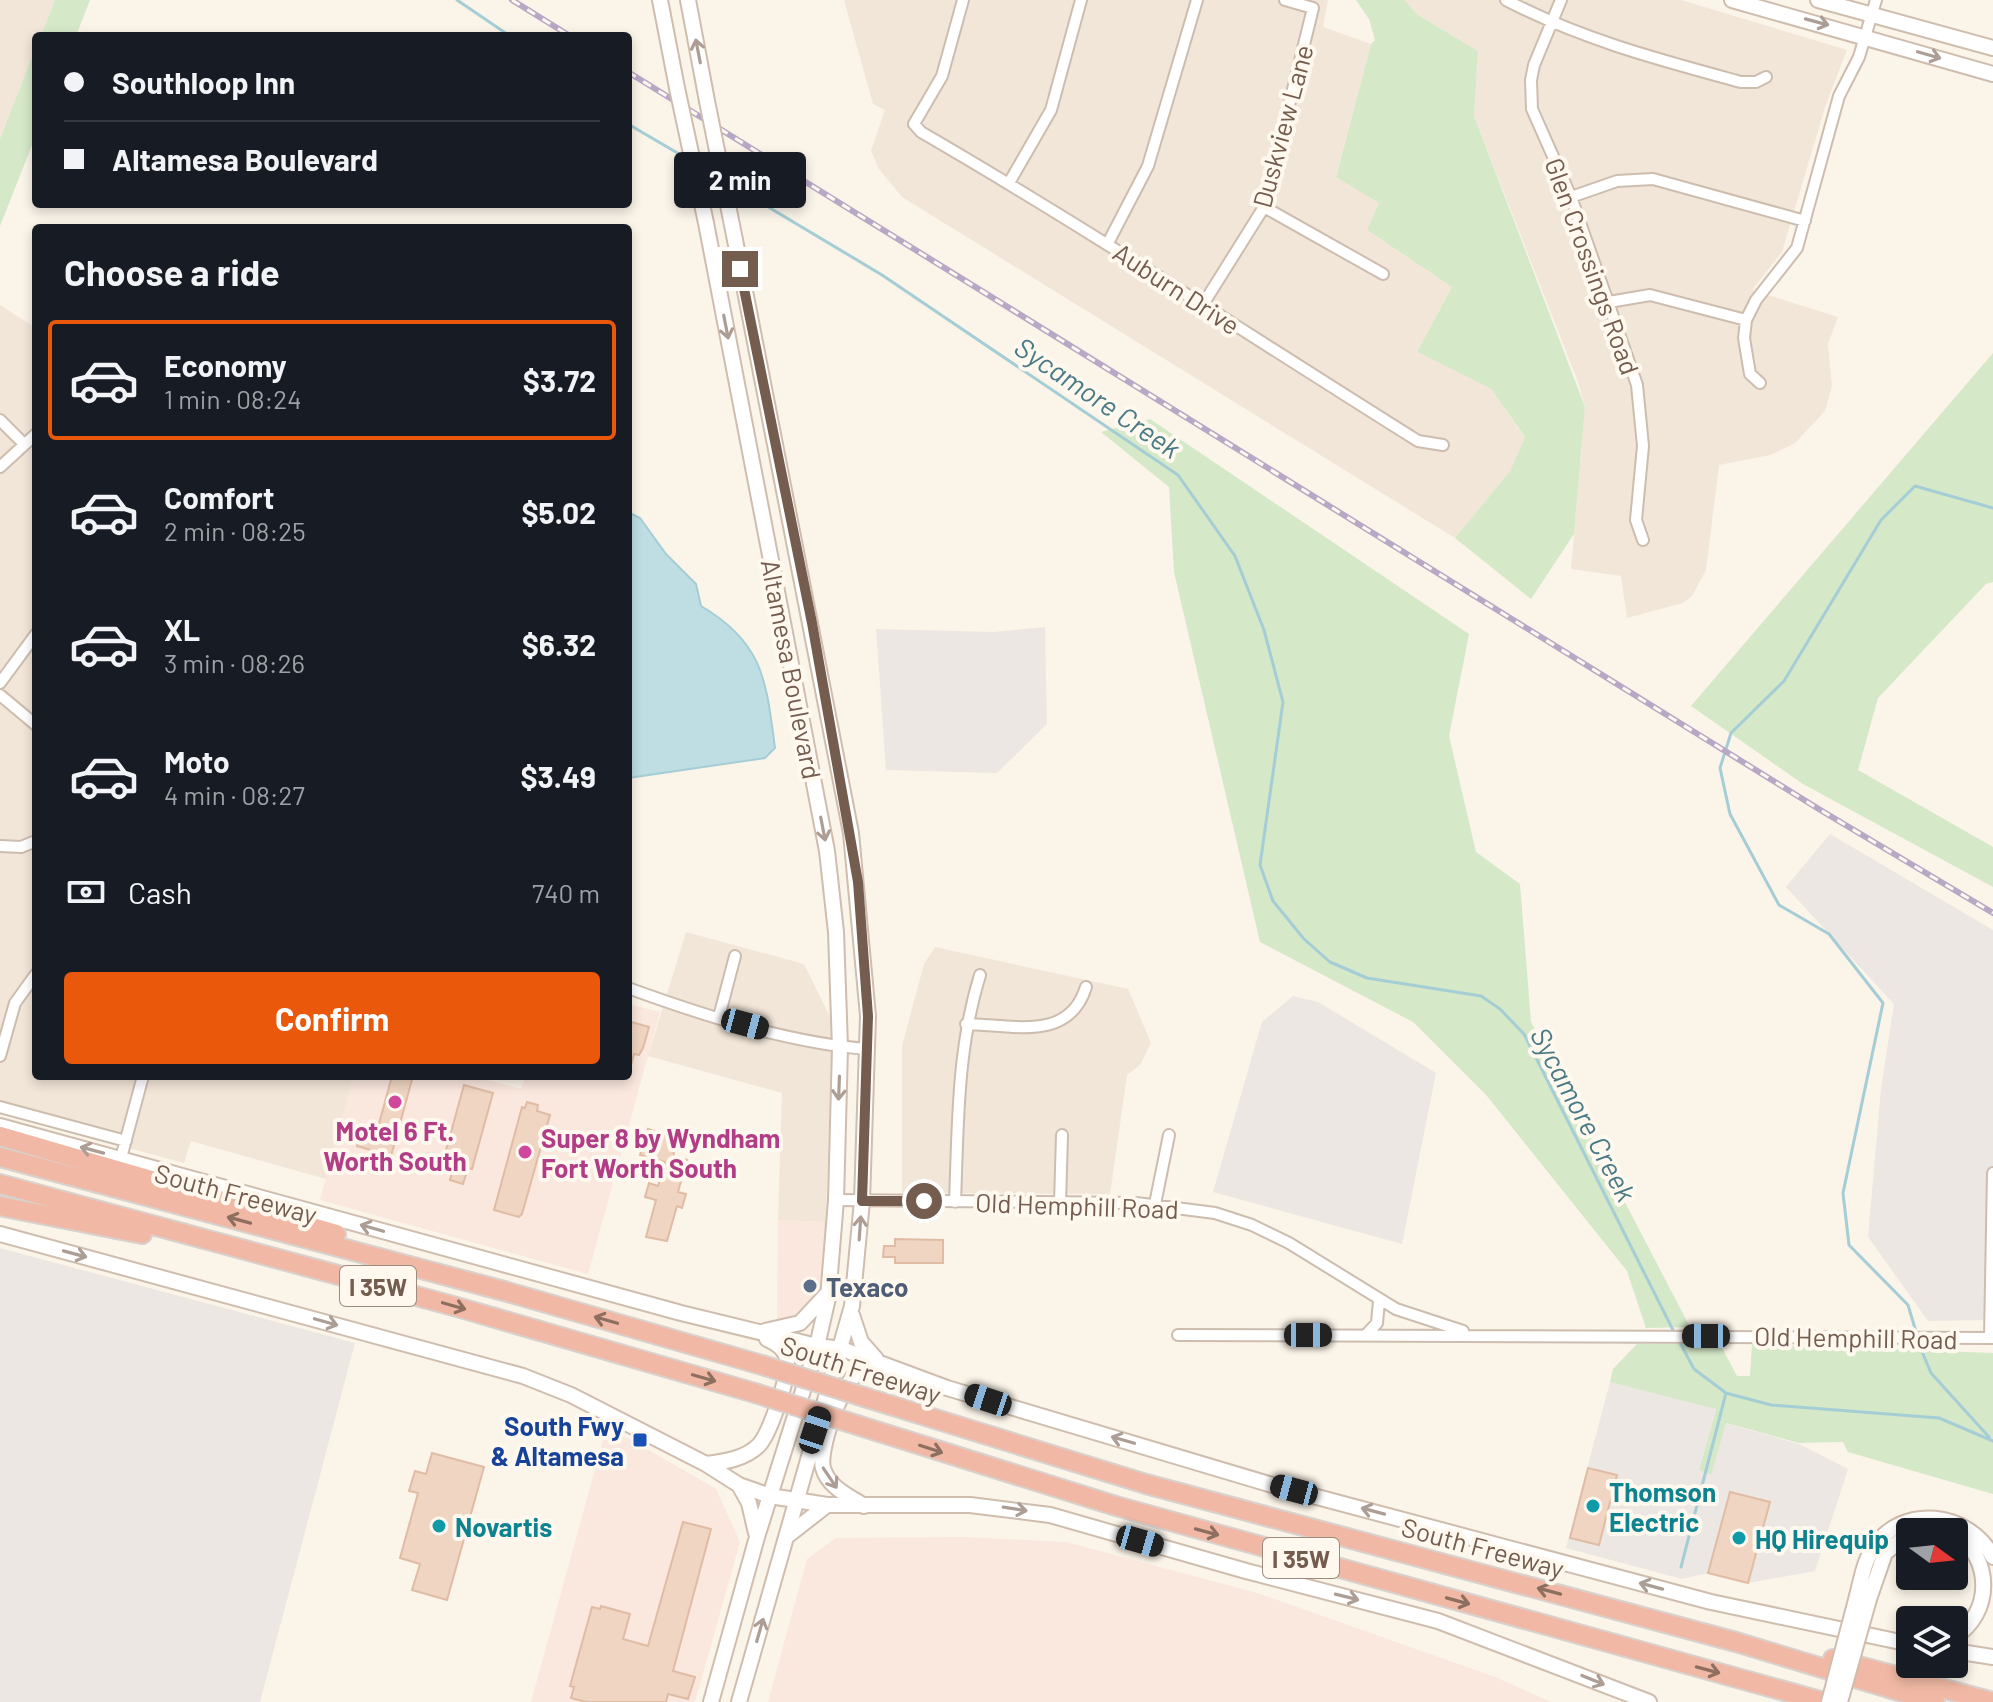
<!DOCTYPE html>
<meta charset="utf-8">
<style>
:root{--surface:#171b24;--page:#242831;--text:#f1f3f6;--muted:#9ea1a6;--line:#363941;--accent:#ea580c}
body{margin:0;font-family:Barlow,sans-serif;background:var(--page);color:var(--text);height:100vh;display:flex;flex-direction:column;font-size:30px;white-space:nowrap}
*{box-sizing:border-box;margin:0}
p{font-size:26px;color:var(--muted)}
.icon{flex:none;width:44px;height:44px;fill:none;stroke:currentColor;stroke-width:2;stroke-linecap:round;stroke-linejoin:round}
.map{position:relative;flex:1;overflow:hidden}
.drawer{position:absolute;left:32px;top:224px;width:600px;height:856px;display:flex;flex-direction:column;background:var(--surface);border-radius:8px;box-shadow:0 4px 12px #0003}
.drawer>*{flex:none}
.top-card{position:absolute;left:32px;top:32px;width:600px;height:176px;border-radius:8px;box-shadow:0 4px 12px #0003;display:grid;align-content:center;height:176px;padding:0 32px;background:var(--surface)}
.needle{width:52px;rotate:105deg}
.controls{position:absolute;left:1896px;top:1518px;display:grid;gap:16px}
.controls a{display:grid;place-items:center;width:72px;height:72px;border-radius:8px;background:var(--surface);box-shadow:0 4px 12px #0003;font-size:40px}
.end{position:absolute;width:36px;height:36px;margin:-18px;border:10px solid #745c4e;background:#fff;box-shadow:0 0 0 4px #fff}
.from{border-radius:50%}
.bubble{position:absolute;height:56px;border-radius:8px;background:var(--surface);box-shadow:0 4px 12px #0003;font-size:26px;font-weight:700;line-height:56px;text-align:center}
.car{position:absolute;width:24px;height:48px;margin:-24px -12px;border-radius:10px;box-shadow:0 0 6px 2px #0007;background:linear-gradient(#222 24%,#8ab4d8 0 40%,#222 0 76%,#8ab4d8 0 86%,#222 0)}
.top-card b{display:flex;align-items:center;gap:28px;height:76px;font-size:30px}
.top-card b+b{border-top:2px solid var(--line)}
.top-card i{width:20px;height:20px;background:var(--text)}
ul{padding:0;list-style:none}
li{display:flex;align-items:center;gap:24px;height:120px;margin:0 16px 12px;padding:0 16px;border:4px solid transparent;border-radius:8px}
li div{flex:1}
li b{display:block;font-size:30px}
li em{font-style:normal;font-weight:700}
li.selected{border-color:var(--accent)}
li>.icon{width:72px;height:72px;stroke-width:1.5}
h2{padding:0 32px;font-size:36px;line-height:96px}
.pay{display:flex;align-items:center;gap:20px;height:88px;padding:0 32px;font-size:30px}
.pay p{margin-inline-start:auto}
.action{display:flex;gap:16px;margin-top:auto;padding:16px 32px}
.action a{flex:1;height:92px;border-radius:8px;background:var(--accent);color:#fff;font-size:32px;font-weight:700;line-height:92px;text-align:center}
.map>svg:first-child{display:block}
</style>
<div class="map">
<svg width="1993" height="1702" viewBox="0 0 1993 1702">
<rect width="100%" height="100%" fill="#fbf4e9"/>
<path fill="#f2e6d8" d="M0,0H55L41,36H36V48L0,139Z
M844,0H1328L1323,27L1371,44L1336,176L1379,203L1367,230L1452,287L1417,352L1491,389L1525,438L1510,471L1455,538L902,197L879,169L871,151L885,110L873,104Z
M1404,0H1681L1847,50L1825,107L1782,252L1752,290L1838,317L1828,344L1832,386L1825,411L1794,444L1770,455L1719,465L1706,570L1692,596L1683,603L1627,618L1621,576L1571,569L1585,407L1578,382L1474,116L1478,51L1418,15Z
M0,305L36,328V1076H354L326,1179L191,1141L184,1163L0,1113Z
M686,932L804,964L832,1021L826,1222L778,1220L782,1093L648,1056Z
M935,947L1128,989L1151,1043L1140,1065L1127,1075L1110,1194L902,1193V1046L924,964Z"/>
<path fill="#fae7de" d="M628,1004L660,1012L588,1274L320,1200L354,1076H472L521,1089L525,1076H628Z
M778,1220L826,1222L822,1288L815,1305L791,1322H777Z
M607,1426L716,1489L740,1542L695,1702H531Z
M964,1537L1066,1542L1257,1593L1495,1677L1551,1702H768L807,1559L836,1538Z"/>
<path fill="#ece7e2" d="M1045,627L1047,724L997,773L886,770L876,629L994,632Z
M1830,834L1993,930V1320L1928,1321L1868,1237L1881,1089L1894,1004L1786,887Z
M1293,996L1318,1002L1436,1073L1402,1244L1213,1192L1262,1022Z
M0,1248L355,1343L260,1702H0Z
M1610,1382L1716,1408L1699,1470L1710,1475L1725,1423L1799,1444L1848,1469L1815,1571L1748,1583L1708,1573L1682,1579L1566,1548Z"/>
<path fill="#d5e8c8" d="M55,0H90L76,36H41Z
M1356,0H1404L1418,15L1478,51L1474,116L1585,407L1574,534L1531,599L1455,538L1510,471L1525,437L1491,389L1417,352L1452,287L1367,230L1379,203L1336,177L1371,44L1375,40L1369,19Z
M36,47V135L0,226V139Z
M1993,353V582L1986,584L1878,698L1858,770L1993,847V887L1803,784L1691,706Z
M1150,419L1469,634L1449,736L1476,852L1520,884L1531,1022L1690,1327L1646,1328L1627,1271L1487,1096L1413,1022L1260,942L1174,572L1169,487L1101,432Z
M1637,1344H1720L1737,1376H1750L1752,1344L1993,1353V1494L1848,1452L1843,1442L1799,1443L1726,1423L1711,1475L1699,1470L1716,1409L1610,1382L1613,1369Z"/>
<path fill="#bedee4" stroke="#a5cdd5" stroke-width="2" d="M628,512L640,518L666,554L696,584L701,606C764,643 766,681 775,748L765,758L628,778Z"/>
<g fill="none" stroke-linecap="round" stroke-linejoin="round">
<path stroke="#a5cdd5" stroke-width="3" d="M457,0L510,36
M628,124L686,158
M699,166L717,176
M730,184L882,275L1178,475L1235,556L1264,630L1283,702L1260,865L1273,901L1304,939L1330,962L1367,978L1481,996L1500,1009L1524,1034L1674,1332
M1917,1335L1908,1305L1849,1245L1843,1193L1883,1003L1829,934L1779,905L1730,814L1720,768L1731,733L1784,681L1881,520L1915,486L1993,508
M1678,1339L1694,1369L1726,1393L1771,1405L1939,1418L1993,1441
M1918,1342L1931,1373L1989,1437
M1681,1567L1726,1393"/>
</g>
<path fill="#efd5c2" stroke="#e0bca4" stroke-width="2" d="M628,1021L649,1027L643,1048L639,1055L634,1054L630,1069Z
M392,1076H413L391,1156L357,1146L363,1127L377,1131Z
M464,1085L493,1093L472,1169L468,1168L463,1184L450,1180L454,1164L443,1161Z
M527,1102L538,1105L537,1111L550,1115L522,1214L519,1217L494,1210L522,1107L525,1108Z
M648,1129L671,1136L669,1143L673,1144L674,1156L687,1160L678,1192L686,1194L682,1208L677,1206L667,1241L646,1237L656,1200L645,1197L649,1183L658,1186L665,1162L640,1155Z
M895,1239L943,1240V1263H895V1257H883L884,1246H895Z
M432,1453L484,1467L447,1600L412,1590L420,1564L400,1558L418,1493L409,1491L415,1471L426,1474Z
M1588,1468L1617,1475L1599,1545L1570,1538Z
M1730,1492L1770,1502L1748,1583L1708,1573Z
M683,1522L711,1529L673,1671L695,1677L688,1699L668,1694L666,1702H586L571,1698L574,1687L570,1686L592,1607L600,1609L601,1606L630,1614L623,1639L648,1646Z"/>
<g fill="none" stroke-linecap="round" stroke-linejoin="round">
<defs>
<path id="minor" d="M963,0L942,76L914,124L921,132C1090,230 1252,337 1418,441L1443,445
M1506,0C1580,39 1660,60 1741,82H1756L1766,77
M1561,0L1534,65L1531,80L1532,109L1571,197L1637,385L1643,446L1636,520L1643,540
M1009,183L1051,110L1081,0
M1571,197L1617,181L1653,179L1805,221
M1264,207L1383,274
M1108,243L1148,166L1197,0
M1609,302L1650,295L1746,320
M1202,306L1264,207L1313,8L1285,0
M1760,383L1750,374L1744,338L1746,320L1756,300L1797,248L1839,96L1859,57L1876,0
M0,420L24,444
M0,467L36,434
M0,683L36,634
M0,695L36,725
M0,846L21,847L36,841
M628,988C702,1015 789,1043 867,1049
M719,1017L735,956
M966,1024C1013,1025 1069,1042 1086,987
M0,1056L15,1003L36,974
M0,1107L126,1141
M121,1158L143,1076
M836,1200L1136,1203L1215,1213L1252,1225L1289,1243L1396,1309L1463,1331
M955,1202C958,1125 957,1049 980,975
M1060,1203L1062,1135
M1155,1204L1169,1135
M1178,1335L1993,1338
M1366,1335L1377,1323L1379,1301
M1990,1338L1993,1173"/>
<path id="secondary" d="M660,0L677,88
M688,0L707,101
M1732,0L1993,74
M1818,0L1993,48
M706,223L827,851L836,932L840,1047L836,1200L828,1298L817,1346L757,1537L711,1702
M735,240L851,833L868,1016L862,1201L852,1306L739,1702
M0,1126L681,1313L817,1346L842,1349L947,1388L1272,1485L1711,1602L1910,1644
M0,1234L523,1376L571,1395L706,1464L739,1485L770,1496L827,1505H970L1050,1515L1246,1571L1438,1621L1649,1702
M852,1315L861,1342L876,1359
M765,1331L800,1323L826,1295
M706,1464C724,1462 745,1459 759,1445C770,1433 789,1377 787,1361C787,1350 776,1343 767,1339
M739,1485L749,1503L756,1533
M864,1506C849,1496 828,1487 823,1468C818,1451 841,1385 856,1375C864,1368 875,1367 886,1368
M1914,1532L1932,1529L1948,1532
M1954,1534C1993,1556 1993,1614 1954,1637
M786,1537L827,1505
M1857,1596C1861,1580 1864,1562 1873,1548C1903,1503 1969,1512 1993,1557
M1869,1599L1885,1553L1910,1533
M1954,1651L1993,1657"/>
<path id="motorway" d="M0,1136L336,1234
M0,1157L504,1291L762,1365
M0,1184L457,1307L755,1393
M0,1206L142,1234
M864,1397L1146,1484L1736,1642L1935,1702
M857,1425L1116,1506L1824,1702
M1833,1659L1993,1702"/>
</defs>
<use href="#minor" stroke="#cdbdaf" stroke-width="14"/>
<use href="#secondary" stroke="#cfbdad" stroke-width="18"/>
<use href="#motorway" stroke="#d8d1cd" stroke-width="22"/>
<use href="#minor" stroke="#fff" stroke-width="10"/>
<use href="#secondary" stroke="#fff" stroke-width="14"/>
<use href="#motorway" stroke="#f1b9a5" stroke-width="18"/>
<defs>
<path id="rail" d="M512,0L570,36
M628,72L1822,811L1993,913"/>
</defs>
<use href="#rail" stroke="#b8a7c5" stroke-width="6"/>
<use href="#rail" stroke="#fef8ef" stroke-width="3" stroke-dasharray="9" stroke-linecap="butt"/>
<defs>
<path id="secondary-bridge" d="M677,88L706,223
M707,101L735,240
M1829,1702L1857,1596
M1840,1702L1869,1599"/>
<path id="motorway-bridge" d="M762,1365L864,1397
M755,1393L857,1425"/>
</defs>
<use href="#secondary-bridge" stroke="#cfbdad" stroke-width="18" stroke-linecap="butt"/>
<use href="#motorway-bridge" stroke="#d8d1cd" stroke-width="22" stroke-linecap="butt"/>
<use href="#secondary-bridge" stroke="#fff" stroke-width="14"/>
<use href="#motorway-bridge" stroke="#f1b9a5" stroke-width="18"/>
</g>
<defs><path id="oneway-shaft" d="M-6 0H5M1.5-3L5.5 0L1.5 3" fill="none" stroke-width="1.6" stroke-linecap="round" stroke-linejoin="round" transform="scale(2)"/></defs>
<g stroke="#ac9d95">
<use href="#oneway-shaft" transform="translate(1817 22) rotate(15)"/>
<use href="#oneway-shaft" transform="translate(698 51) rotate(-101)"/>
<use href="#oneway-shaft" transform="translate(1929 55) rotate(16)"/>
<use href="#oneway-shaft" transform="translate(726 327) rotate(79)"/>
<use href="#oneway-shaft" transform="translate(823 829) rotate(79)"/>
<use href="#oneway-shaft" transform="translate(839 1088) rotate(92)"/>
<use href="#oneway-shaft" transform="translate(92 1150) rotate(-165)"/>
<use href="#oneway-shaft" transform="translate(372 1228) rotate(-164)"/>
<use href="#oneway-shaft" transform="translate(860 1228) rotate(-86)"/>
<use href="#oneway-shaft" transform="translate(75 1254) rotate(15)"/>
<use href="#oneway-shaft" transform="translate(326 1322) rotate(16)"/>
<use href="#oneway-shaft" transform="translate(1123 1440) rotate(-164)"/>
<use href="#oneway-shaft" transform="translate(830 1478) rotate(56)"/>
<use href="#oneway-shaft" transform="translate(1015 1509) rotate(9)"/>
<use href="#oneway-shaft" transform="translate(1373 1511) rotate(-165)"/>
<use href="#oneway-shaft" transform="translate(1651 1586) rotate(-165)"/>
<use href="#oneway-shaft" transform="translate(1347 1597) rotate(14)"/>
<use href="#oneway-shaft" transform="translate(760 1630) rotate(-74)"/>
<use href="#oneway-shaft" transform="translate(1593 1680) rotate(22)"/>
</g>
<g stroke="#8d6f5f">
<use href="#oneway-shaft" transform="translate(239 1220) rotate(-165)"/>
<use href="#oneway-shaft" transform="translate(454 1306) rotate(16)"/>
<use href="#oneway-shaft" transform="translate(606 1320) rotate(-164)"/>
<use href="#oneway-shaft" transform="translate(704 1378) rotate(16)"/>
<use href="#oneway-shaft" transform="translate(931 1449) rotate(18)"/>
<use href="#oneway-shaft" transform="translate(1207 1532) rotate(15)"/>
<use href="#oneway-shaft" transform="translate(1549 1591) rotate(-165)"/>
<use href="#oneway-shaft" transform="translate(1458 1601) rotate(15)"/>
<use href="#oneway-shaft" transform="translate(1708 1670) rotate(15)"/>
</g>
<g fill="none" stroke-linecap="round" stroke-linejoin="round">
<path stroke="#745c4e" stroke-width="10" d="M740,269L812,623L858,882L868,1016L862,1201H924"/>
</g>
<g fill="#d1479c" stroke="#fef8ef" stroke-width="3">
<circle cx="395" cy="1102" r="8"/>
<circle cx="525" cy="1152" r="8"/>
</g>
<circle fill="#5c6f8a" stroke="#fef8ef" stroke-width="3" cx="810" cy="1286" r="8"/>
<rect fill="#1a4fb4" stroke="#fef8ef" stroke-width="3" x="632" y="1432" width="16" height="16" rx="4"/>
<g fill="#0f9aa8" stroke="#fef8ef" stroke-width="3">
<circle cx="1593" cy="1506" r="8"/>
<circle cx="439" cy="1526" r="8"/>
<circle cx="1739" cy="1538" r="8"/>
</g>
<g text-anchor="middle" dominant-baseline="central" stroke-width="8" stroke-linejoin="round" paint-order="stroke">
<g fill="#fef8ef" stroke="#9d8b7e" stroke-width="2">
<rect x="340" y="1266" width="76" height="40" rx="6"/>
<rect x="1263" y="1538" width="76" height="40" rx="6"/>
</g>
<g font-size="24" font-weight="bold" fill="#745c4e">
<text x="378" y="1286">I 35W</text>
<text x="1301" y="1558">I 35W</text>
</g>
<g font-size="26" fill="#745c4e" stroke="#fef8ef">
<text transform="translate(1282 126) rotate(-75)">Duskview Lane</text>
<text transform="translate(1593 266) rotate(70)">Glen Crossings Road</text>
<text transform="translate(1177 288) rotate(33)">Auburn Drive</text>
<text transform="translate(792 669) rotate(79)">Altamesa Boulevard</text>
<text transform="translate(236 1193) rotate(15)">South Freeway</text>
<text transform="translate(1077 1205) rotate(2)">Old Hemphill Road</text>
<text transform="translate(1856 1337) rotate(1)">Old Hemphill Road</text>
<text transform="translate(861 1369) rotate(18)">South Freeway</text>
<text transform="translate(1483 1547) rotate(15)">South Freeway</text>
</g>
<g font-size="26" font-weight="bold" fill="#b23c85" stroke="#fef8ef">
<text x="395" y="1130">Motel 6 Ft.<tspan x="395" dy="30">Worth South</tspan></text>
<text x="541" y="1137" text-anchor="start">Super 8 by Wyndham<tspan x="541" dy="30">Fort Worth South</tspan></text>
</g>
<g font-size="26" font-weight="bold" fill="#4e5e75" stroke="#fef8ef" text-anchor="start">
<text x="826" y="1286">Texaco</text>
</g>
<g font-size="26" font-weight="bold" fill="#164399" stroke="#fef8ef" text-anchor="end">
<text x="624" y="1425">South Fwy<tspan x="624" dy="30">&amp; Altamesa</tspan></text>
</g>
<g font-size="26" font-weight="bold" fill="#0d838f" stroke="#fef8ef" text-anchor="start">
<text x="1609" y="1491">Thomson<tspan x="1609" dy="30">Electric</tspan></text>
<text x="455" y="1526">Novartis</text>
<text x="1755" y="1538">HQ Hirequip</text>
</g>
<g font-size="28" font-style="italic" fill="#497a85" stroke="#fef8ef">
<text transform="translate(1098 397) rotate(34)">Sycamore Creek</text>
<text transform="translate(1584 1114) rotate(62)">Sycamore Creek</text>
</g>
</g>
</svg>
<div class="controls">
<a><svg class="needle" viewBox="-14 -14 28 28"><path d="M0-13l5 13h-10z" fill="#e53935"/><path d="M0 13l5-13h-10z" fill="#9ea1a6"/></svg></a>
<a><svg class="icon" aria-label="layers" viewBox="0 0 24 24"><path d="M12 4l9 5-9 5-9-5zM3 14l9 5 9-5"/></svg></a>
</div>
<i class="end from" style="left:924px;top:1201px"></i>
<i class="end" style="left:740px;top:269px"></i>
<div class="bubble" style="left:674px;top:152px;width:132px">2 min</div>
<i class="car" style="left:745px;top:1024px;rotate:105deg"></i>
<i class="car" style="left:1308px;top:1335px;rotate:90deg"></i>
<i class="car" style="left:1706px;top:1336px;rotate:270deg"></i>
<i class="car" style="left:988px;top:1400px;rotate:288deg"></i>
<i class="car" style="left:815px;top:1430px;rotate:18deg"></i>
<i class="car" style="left:1294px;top:1490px;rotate:285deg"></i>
<i class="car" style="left:1140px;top:1541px;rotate:106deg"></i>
<div class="top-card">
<b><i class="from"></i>Southloop Inn</b>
<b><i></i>Altamesa Boulevard</b>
</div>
<section class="drawer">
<h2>Choose a ride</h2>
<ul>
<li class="selected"><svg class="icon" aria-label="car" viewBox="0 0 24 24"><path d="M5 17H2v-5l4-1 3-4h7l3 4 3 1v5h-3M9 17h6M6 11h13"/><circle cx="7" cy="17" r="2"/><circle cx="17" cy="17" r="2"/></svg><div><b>Economy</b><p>1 min · 08:24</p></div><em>$3.72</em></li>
<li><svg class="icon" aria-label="car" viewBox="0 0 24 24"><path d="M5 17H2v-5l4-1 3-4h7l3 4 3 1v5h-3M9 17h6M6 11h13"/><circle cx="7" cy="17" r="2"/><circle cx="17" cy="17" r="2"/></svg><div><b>Comfort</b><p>2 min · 08:25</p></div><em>$5.02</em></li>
<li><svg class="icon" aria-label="car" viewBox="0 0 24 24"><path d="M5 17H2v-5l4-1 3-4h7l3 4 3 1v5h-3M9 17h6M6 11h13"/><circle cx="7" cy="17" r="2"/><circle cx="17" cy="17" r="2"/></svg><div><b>XL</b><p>3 min · 08:26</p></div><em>$6.32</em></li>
<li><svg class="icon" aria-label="car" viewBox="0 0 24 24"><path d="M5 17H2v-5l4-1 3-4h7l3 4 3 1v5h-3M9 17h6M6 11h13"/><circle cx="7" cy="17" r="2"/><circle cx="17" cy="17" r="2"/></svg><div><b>Moto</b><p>4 min · 08:27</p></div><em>$3.49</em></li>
</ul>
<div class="pay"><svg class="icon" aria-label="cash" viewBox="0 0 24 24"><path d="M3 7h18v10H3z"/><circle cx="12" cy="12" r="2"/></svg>Cash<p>740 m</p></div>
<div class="action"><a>Confirm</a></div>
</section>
</div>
